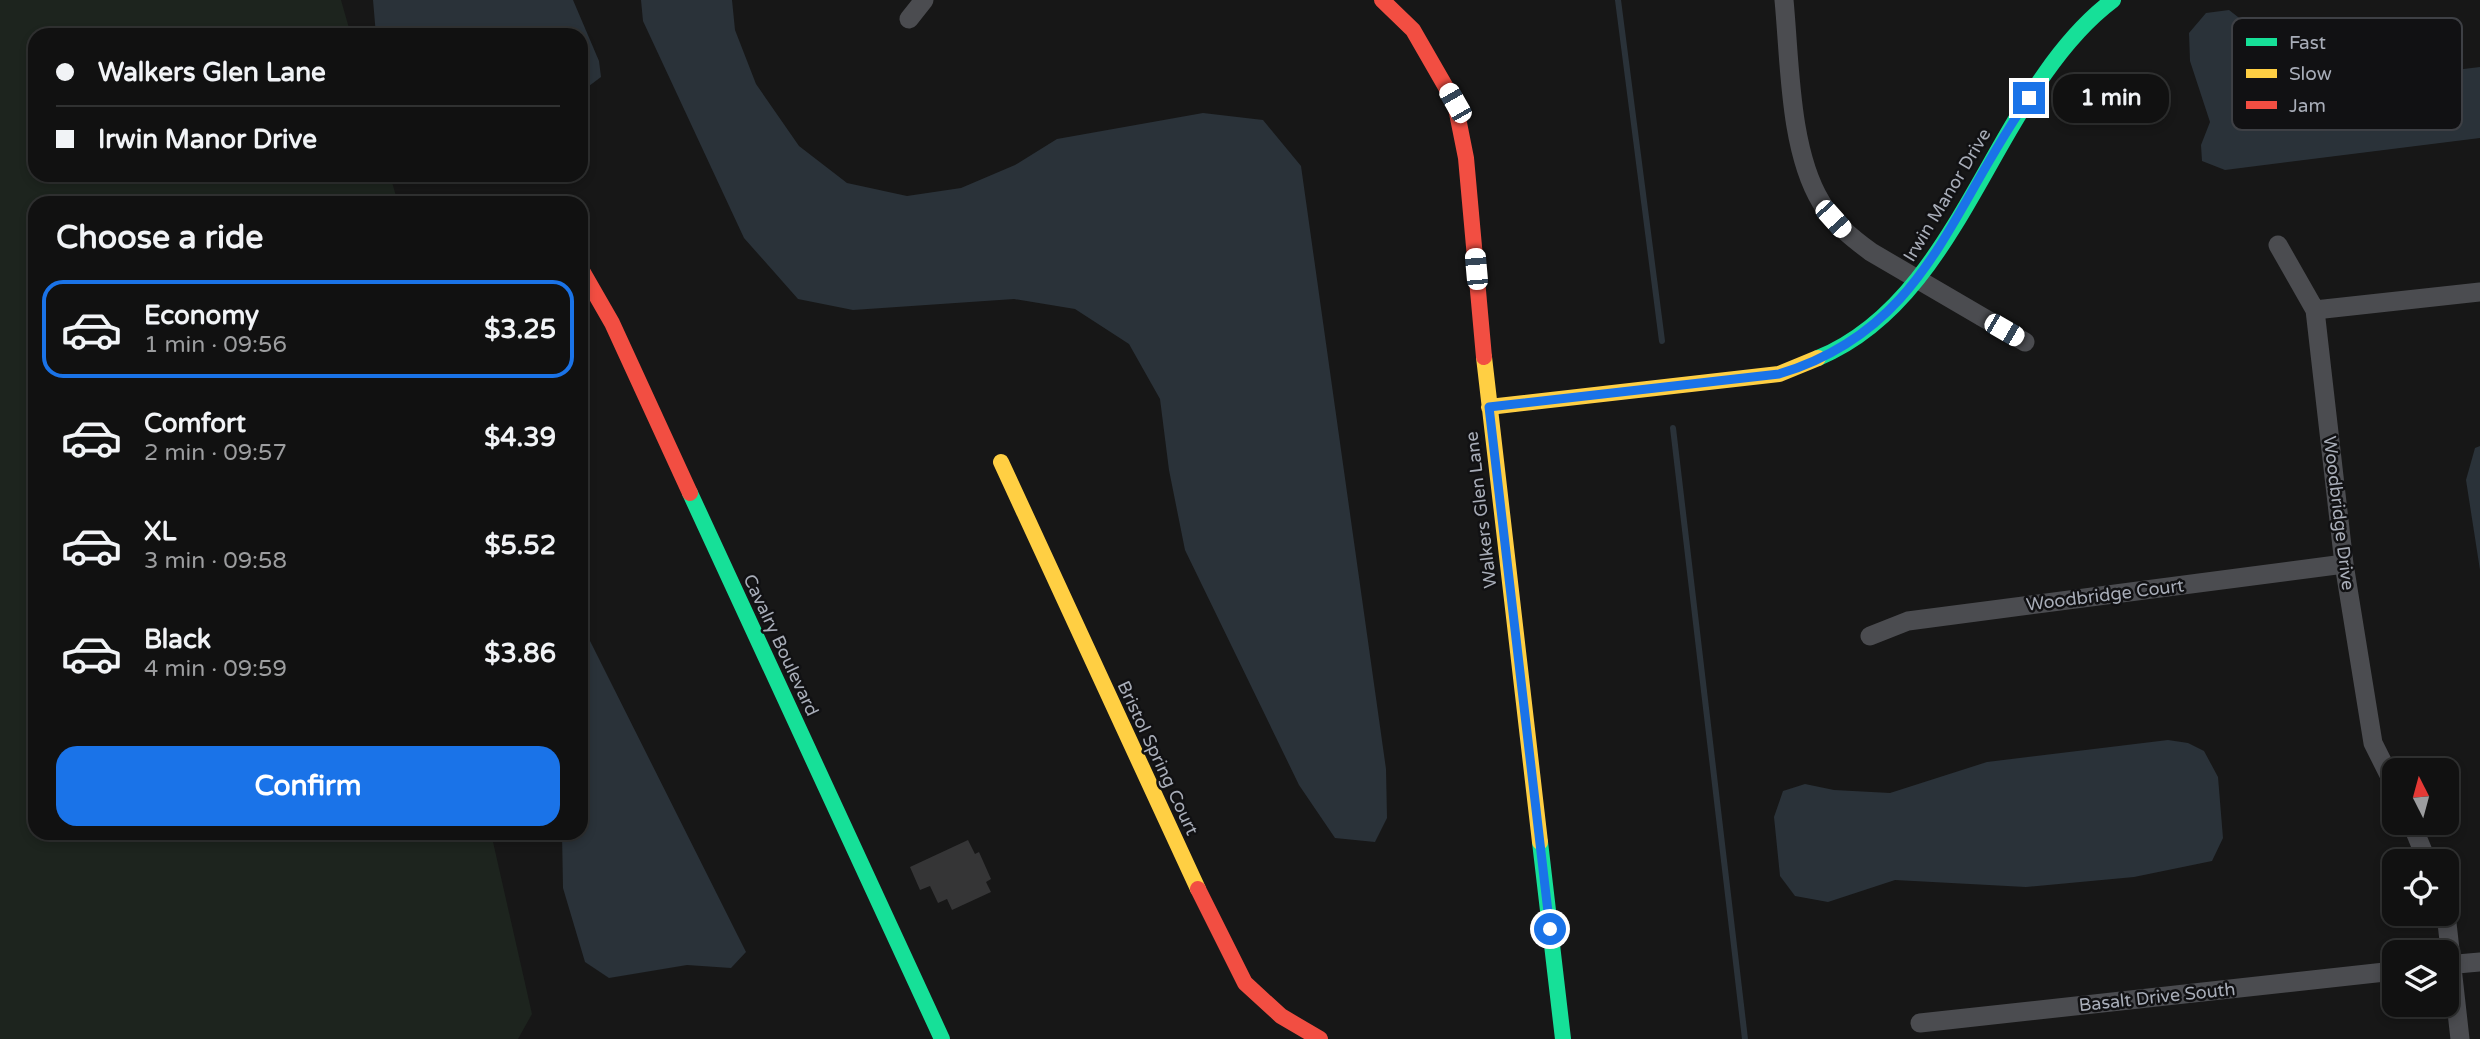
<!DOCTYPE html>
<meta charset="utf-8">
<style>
:root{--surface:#111;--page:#1a1a1a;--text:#f1f3f6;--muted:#9c9d9f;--line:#303131;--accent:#1a73e8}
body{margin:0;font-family:"Varela Round",sans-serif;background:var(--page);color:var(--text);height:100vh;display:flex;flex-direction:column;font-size:26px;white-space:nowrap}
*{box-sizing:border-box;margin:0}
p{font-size:23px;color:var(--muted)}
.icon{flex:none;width:38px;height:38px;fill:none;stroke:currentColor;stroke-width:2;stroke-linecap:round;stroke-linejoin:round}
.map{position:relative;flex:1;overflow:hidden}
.panel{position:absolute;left:28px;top:196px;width:560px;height:644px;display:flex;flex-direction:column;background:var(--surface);border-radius:21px;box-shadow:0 4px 10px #0003,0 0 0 2px var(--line)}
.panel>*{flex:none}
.guide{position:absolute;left:28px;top:28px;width:560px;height:154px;border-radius:21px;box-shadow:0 4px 10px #0003,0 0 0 2px var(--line);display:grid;align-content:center;height:154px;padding:0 28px;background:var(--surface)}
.needle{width:46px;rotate:354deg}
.buttons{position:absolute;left:2382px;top:758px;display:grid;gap:14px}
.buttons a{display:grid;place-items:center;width:77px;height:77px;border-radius:14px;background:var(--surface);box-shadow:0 4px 10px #0003,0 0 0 2px var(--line);font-size:35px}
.end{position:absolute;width:32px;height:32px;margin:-16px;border:9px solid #1a73e8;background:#fff;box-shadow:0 0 0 4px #fff}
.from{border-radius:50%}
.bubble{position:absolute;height:49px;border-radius:21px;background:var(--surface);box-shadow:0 4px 10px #0003,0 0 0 2px var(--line);font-size:23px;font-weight:700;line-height:49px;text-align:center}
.car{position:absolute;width:21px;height:42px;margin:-21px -10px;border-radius:9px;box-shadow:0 0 5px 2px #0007;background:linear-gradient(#fff 24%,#345 0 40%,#fff 0 76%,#345 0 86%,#fff 0)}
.guide b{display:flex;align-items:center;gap:24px;height:66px;font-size:26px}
.guide b+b{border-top:2px solid var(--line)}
.guide i{width:18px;height:18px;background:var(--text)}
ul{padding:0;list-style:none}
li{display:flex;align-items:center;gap:21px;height:98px;margin:0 14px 10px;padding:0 14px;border:4px solid transparent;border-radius:21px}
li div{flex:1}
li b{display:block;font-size:26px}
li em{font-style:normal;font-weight:700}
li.selected{border-color:var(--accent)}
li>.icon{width:63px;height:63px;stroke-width:1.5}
h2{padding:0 28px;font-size:32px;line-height:84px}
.button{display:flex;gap:14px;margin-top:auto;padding:14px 28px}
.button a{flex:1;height:80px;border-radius:21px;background:var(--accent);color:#fff;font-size:28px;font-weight:700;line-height:80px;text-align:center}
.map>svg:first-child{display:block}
</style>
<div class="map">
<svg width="2480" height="1039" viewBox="0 0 2480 1039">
<rect width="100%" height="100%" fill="#171717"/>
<path fill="#1d241e" d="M0,0H341L351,35H35V175H390L398,203H35V833H491L532,1014L518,1039H0Z"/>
<path fill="#2a3239" d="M373,0H573L599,61L601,77L581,92V35H376Z
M641,0H732L735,30L756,84L799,146L847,183L907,196L961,188L1015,165L1057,139L1203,113L1263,120L1301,166L1386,769L1387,818L1375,842L1335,838L1299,785L1185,550L1169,470L1160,399L1129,344L1075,309L1014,299L853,310L798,299L744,238L643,21Z
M2229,10L2247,24L2270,75L2291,90L2480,67V138L2225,170L2202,161L2201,145L2210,122L2190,61L2189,33L2206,13Z
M2480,446V570L2466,480L2475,448Z
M581,623L746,952L731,968L687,965L609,978L585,962L563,888L562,833H581Z
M2168,740L2188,743L2204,751L2218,777L2223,838L2212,861L2134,877L2026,887L1895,880L1828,902L1795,896L1780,876L1774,817L1783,791L1805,784L1834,790L1890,793L1987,762Z"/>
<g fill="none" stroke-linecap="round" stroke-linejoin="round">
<path stroke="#2a3239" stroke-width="6" d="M1618,0L1662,341
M1673,428L1745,1039"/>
</g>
<path fill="#353536" d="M968,840L975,854L979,852L991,879L986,882L991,892L952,910L947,899L938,903L930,886L920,890L910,867Z"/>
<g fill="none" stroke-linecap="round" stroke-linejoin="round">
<path stroke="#4b4c50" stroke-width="19" d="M1784,0C1790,61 1789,149 1821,202C1833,223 1852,238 1871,252L2025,342
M909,19L924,0
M2278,245L2315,310L2344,564L2373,743L2394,785
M2315,310L2480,292
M1870,636L1908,621L2344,564
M2411,822L2427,861
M2446,914L2460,1039
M2446,965L2480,962
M1920,1023L2394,971"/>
<path stroke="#16e098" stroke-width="16" d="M1818,358C1964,298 1993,90 2113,0
M690,493L942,1039
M1540,842L1563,1039"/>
<path stroke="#ffcf43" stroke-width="16" d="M1484,357L1540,842
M1489,407L1779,374L1818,358
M1001,462L1198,889"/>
<path stroke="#f24e42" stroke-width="16" d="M1382,0L1413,30L1455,103L1466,158L1484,357
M581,269L612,323L690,493
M1198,889L1245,983L1281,1016L1320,1039"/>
</g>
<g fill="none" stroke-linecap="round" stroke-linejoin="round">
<path stroke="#1a73e8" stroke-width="9" d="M1550,929L1489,407L1779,374C1926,330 1950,209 2029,98"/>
</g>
<g text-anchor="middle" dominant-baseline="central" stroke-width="5" stroke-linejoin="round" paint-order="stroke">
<g font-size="18" fill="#a8adb8" stroke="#111113">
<text transform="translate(1947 195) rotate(-59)">Irwin Manor Drive</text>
<text transform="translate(1481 510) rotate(-97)">Walkers Glen Lane</text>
<text transform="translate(2339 513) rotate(83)">Woodbridge Drive</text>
<text transform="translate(2105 595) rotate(-7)">Woodbridge Court</text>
<text transform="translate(781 645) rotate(65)">Cavalry Boulevard</text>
<text transform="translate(1158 758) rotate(65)">Bristol Spring Court</text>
<text transform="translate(2157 997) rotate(-6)">Basalt Drive South</text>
</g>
</g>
<rect x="2232" y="18" width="230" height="112" rx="10" fill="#111113" stroke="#3e4045" stroke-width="2"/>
<rect x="2246" y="38" width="31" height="8" fill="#16e098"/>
<rect x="2246" y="69" width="31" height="9" fill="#ffcf43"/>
<rect x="2246" y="101" width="31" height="8" fill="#f24e42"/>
<g font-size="19" fill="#a8adb8">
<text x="2289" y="49">Fast</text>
<text x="2289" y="80">Slow</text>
<text x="2289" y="112">Jam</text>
</g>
</svg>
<div class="buttons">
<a><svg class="needle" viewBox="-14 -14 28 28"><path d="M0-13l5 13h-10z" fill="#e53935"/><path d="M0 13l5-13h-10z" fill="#9c9d9f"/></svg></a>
<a><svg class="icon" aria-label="locate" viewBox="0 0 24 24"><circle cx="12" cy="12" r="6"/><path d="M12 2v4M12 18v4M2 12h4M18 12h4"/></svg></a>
<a><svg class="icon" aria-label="layers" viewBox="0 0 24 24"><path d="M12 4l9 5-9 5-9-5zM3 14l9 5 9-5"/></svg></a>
</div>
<i class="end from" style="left:1550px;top:929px"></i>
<i class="end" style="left:2029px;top:98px"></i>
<div class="bubble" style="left:2053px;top:74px;width:116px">1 min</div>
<i class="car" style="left:1455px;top:103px;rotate:330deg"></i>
<i class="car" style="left:1833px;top:219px;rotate:138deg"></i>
<i class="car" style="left:1476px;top:269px;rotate:355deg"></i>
<i class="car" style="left:2004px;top:330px;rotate:120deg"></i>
<div class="guide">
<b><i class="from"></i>Walkers Glen Lane</b>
<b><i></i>Irwin Manor Drive</b>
</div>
<section class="panel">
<h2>Choose a ride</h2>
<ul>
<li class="selected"><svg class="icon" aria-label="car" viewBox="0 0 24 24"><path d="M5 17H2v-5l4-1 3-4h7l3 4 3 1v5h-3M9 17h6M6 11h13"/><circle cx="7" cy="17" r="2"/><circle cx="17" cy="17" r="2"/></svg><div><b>Economy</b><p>1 min · 09:56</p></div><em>$3.25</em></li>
<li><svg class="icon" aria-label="car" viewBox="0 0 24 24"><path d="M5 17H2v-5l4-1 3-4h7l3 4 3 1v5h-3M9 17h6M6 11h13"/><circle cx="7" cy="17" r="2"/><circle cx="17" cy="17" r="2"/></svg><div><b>Comfort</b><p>2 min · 09:57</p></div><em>$4.39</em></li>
<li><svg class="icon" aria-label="car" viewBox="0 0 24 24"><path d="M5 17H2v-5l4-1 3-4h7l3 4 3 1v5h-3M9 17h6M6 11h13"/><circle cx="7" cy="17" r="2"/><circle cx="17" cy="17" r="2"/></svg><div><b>XL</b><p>3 min · 09:58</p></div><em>$5.52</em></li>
<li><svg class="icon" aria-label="car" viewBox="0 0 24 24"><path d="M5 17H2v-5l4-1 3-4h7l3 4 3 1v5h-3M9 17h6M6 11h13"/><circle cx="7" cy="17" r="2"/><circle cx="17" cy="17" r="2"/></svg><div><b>Black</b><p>4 min · 09:59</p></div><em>$3.86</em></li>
</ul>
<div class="button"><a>Confirm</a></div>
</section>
</div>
